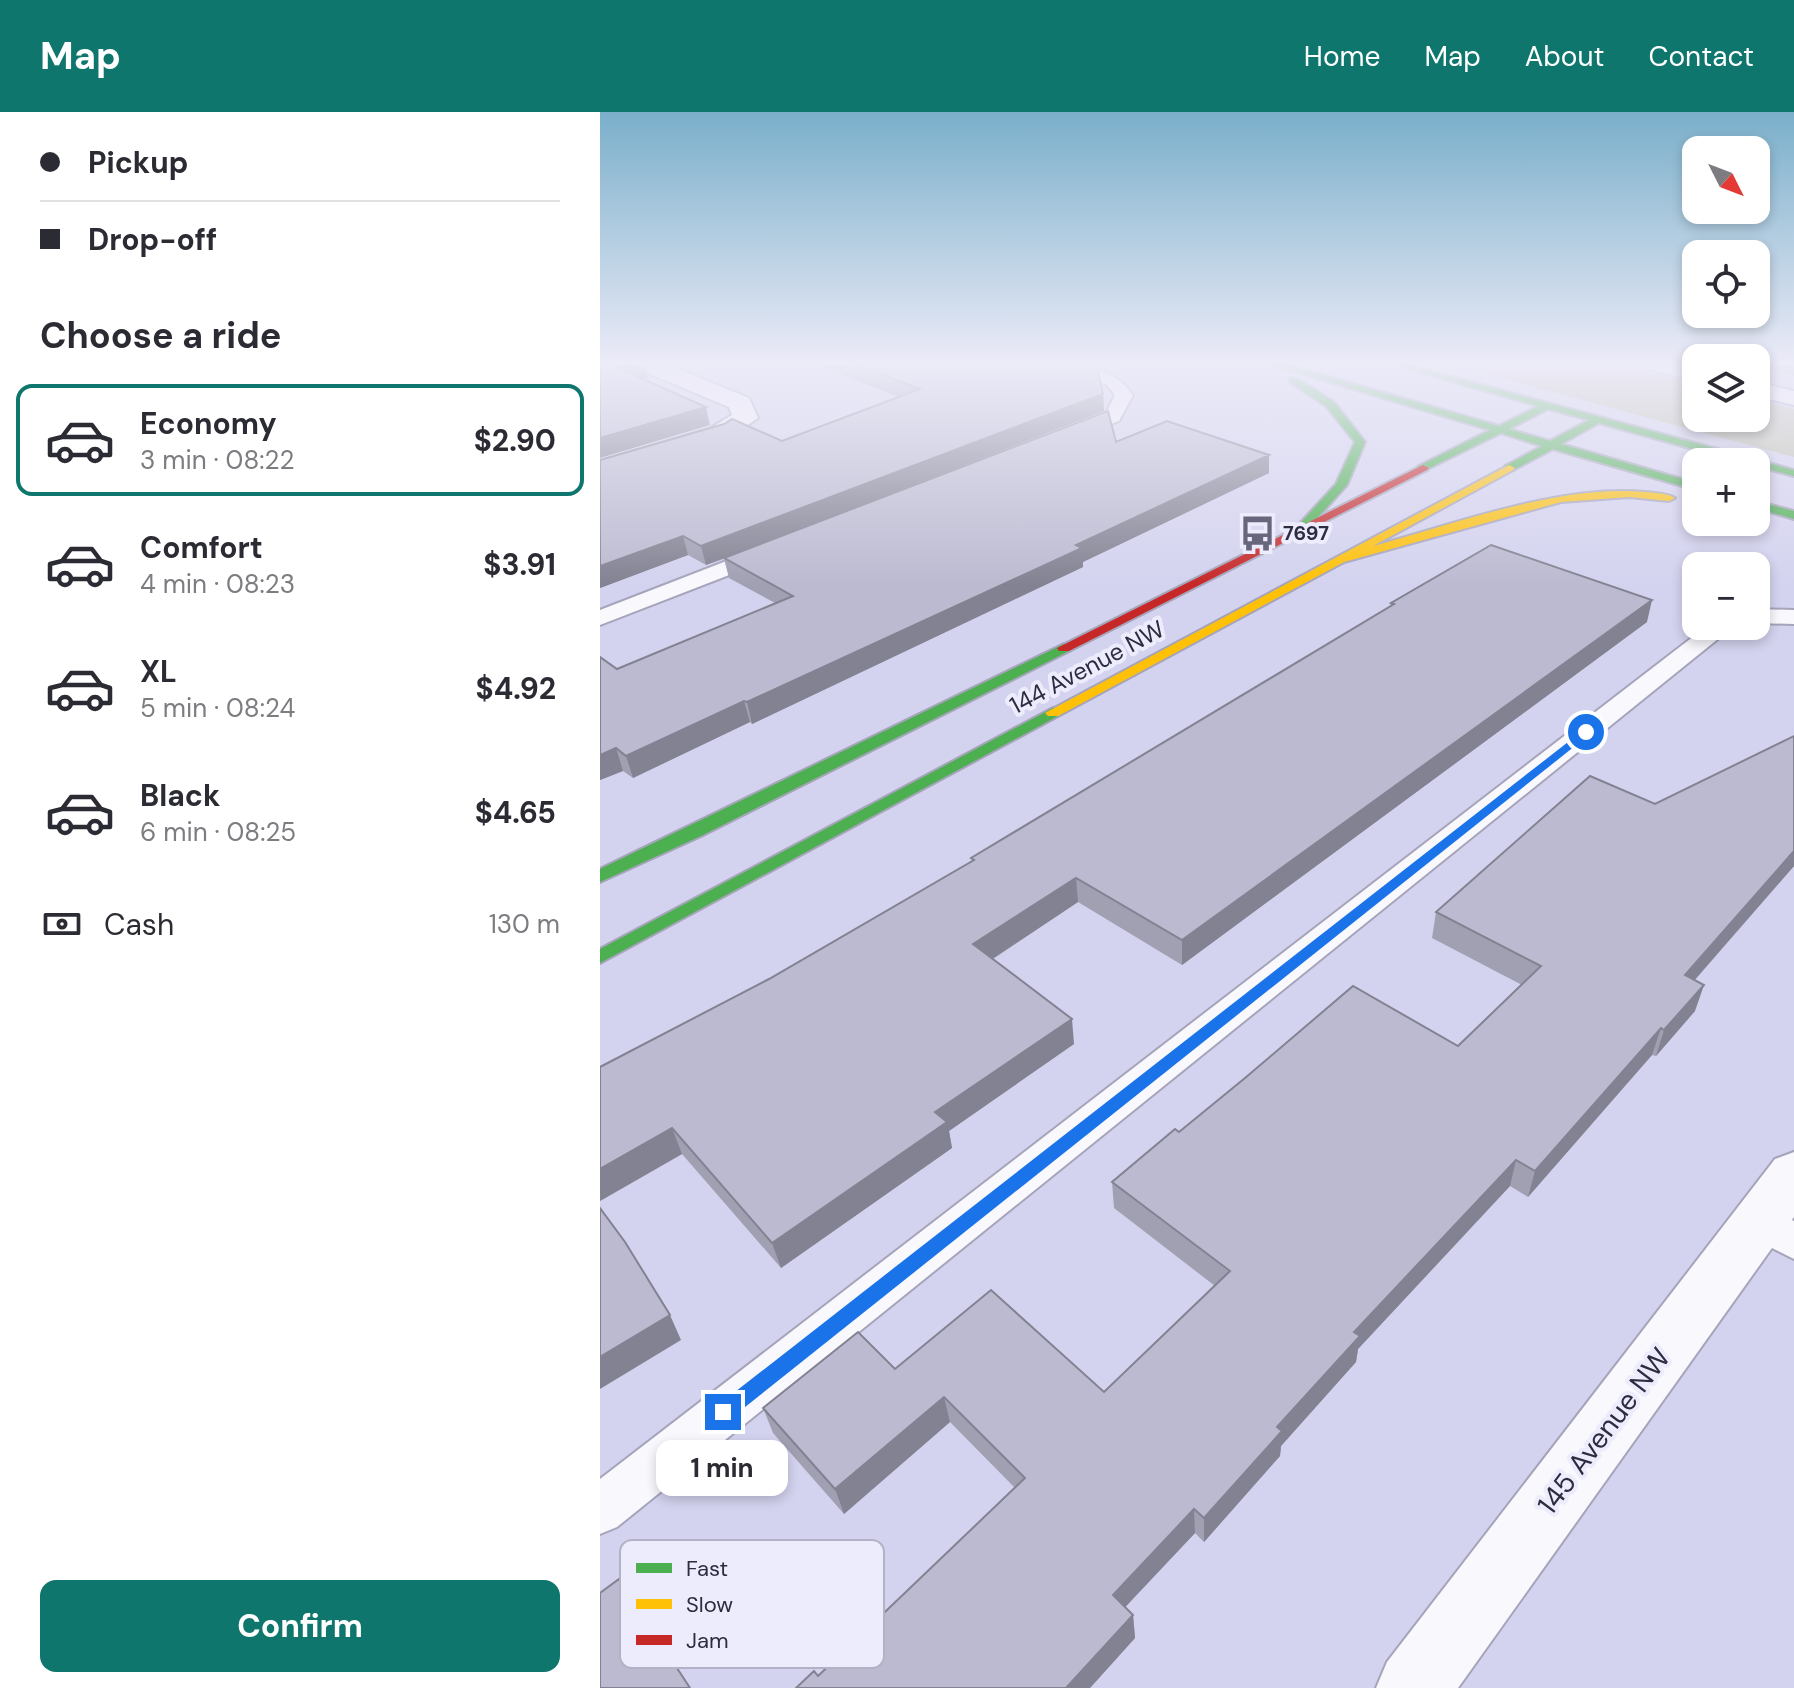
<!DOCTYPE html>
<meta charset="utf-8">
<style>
:root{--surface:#fff;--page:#f2f2f3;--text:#2b2b33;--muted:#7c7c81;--line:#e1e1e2;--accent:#0f766e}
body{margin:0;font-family:"DM Sans",sans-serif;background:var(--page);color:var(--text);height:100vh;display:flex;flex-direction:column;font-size:30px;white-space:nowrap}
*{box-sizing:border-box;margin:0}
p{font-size:26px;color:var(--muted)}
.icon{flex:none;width:44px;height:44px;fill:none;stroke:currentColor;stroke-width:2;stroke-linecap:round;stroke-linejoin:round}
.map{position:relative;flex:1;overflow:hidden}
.details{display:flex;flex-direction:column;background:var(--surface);width:600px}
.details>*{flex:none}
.banner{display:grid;align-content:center;height:176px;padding:0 40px;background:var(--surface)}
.needle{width:52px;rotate:132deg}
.fabs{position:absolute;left:1082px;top:24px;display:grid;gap:16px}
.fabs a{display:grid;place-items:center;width:88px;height:88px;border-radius:16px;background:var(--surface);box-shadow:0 4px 12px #0003;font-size:40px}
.end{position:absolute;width:36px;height:36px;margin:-18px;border:10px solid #1a73e8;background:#fff;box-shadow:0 0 0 4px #fff}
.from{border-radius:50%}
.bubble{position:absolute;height:56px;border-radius:16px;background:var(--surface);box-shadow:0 4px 12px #0003;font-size:26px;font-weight:700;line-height:56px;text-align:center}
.banner b{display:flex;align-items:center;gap:28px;height:76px;font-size:30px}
.banner b+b{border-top:2px solid var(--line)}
.banner i{width:20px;height:20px;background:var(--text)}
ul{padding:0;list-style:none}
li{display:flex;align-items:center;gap:24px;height:112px;margin:0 16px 12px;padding:0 24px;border:4px solid transparent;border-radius:16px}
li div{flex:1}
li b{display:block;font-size:30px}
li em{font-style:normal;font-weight:700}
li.on{border-color:var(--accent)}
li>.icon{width:72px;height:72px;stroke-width:1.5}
h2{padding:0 40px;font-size:36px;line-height:96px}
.pay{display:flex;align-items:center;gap:20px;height:88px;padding:0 40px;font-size:30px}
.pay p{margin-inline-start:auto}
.cta{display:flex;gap:16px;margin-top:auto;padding:16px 40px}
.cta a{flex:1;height:92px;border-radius:16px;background:var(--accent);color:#fff;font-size:32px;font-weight:700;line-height:92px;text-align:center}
header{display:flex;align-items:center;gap:48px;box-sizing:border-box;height:112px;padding:0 40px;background:var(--accent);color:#fff}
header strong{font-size:38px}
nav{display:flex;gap:44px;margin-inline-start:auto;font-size:28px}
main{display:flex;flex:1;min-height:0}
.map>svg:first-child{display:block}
</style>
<header>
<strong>Map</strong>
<nav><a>Home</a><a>Map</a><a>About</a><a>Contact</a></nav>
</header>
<main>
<section class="details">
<div class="banner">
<b><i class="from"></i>Pickup</b>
<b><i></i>Drop-off</b>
</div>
<h2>Choose a ride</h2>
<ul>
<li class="on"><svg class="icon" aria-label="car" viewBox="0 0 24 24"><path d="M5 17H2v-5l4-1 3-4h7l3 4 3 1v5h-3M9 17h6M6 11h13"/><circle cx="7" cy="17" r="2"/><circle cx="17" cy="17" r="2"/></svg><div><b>Economy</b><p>3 min · 08:22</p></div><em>$2.90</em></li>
<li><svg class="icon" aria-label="car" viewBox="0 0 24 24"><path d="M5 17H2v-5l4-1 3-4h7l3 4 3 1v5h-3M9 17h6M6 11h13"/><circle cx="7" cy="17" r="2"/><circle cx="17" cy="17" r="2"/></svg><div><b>Comfort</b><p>4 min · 08:23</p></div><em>$3.91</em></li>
<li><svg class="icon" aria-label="car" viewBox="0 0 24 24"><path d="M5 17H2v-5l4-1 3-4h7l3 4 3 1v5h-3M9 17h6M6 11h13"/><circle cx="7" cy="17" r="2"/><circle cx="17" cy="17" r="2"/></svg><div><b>XL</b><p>5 min · 08:24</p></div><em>$4.92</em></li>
<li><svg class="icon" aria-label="car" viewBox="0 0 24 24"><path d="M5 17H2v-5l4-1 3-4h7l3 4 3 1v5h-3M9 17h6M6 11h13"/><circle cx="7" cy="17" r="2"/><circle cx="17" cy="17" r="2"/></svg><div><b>Black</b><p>6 min · 08:25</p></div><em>$4.65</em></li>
</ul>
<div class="pay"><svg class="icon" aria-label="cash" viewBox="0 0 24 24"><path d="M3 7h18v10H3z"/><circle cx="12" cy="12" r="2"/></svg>Cash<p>130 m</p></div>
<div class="cta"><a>Confirm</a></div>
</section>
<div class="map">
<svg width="1194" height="1576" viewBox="0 0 1194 1576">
<rect width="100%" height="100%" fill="#d4d3ef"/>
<path fill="#c1c0ad" d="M848,252H1016L1096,272V306H1156V287L1194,297V345Z"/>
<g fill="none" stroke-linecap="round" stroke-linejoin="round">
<defs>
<path id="lane" d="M458,252C488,252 515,258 533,283L519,309L476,326H462L460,322L462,318L506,301L515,283L507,273Z
M165,434L176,441L173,446L0,513V498Z
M1156,497L1194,498V512L1156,511Z
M1107,514H1134L17,1415L0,1422V1367Z
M1159,1093L1194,1109V1147L1144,1122L1138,1110L1144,1098Z"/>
<path id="street" d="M35,252H66L149,286L158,306L127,327L0,366V349L109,317L132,303L129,295L38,257Z
M1046,252L1096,255V269L1049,257Z
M1156,270L1194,279V293L1156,284Z
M1194,1040V1105L858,1576H776L787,1550L1175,1047Z"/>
<path id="fast" d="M669,252H685L899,314L938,294L790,252H806L1194,358V364L1156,354V350H1140L999,311L961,332L1096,371V378L953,337L913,358H905V354L942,334L901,321L823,359L817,356L819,354L890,318ZM948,297L989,308L950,329L909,317Z
M690,266H696L734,290L765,330L747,373L702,423L698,424L692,420L736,372L755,330L726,294L690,270Z
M1156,389L1194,399V407L1156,396Z
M464,532L471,536L469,539L101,724L0,770V757Z
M453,596L458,598V604L0,851V837Z"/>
<path id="slow" d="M909,353L915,356L913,358L773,434C856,412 959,372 1045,380C1055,381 1067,381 1075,386L1069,389L1029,385L961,390L744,450L458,604H448L445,601Z"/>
<path id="jam" d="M823,353L829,356L827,358L469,539H459L457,536Z"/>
</defs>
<use href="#lane" stroke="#a5a4ba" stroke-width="4"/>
<use href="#street" stroke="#a5a4ba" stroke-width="4"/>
<use href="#fast" stroke="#a5a4ba" stroke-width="4"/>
<use href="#slow" stroke="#a5a4ba" stroke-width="4"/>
<use href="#jam" stroke="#a5a4ba" stroke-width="4"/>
<use href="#lane" fill="#f9f8fd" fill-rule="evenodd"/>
<use href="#street" fill="#f9f8fd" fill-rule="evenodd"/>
<use href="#fast" fill="#4caf50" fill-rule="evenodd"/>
<use href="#slow" fill="#ffc107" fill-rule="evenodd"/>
<use href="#jam" fill="#c62828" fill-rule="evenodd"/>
</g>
<path fill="#a1a0b3" d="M215,252H488L503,282L504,299L229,406L516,330L669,343V361L483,450V455L152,612L150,610L33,666L23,659L0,668V545L17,557L175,491L129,466L124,447L106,453L88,443L0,476V348L182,329L299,285Z
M1156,252H1194V264L1156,255Z
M791,491L1047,510L582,853L478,790L393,847L474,932L349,1019L352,1036L181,1156L82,1042L0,1089L169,867L372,749L371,746L790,494Z
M1194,624V754L1095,868V899L1056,944L1052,943L928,1085L910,1074L758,1237L756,1250L681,1334L680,1344L604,1430L595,1421L525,1495L533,1503L535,1526L490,1576H196L218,1564L415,1376L350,1310L244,1402L173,1321L163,1296L295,1257L504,1280L615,1174L514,1096L512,1070L579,1020L858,934L922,873L832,826L836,800Z"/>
<path fill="#838292" d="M30,252H45L48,265L23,272L18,256Z
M503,282L504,299L106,453L101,434Z
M106,295L110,313L0,346V326Z
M669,343V361L483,450V455L152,612L147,590L476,433Z
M83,424L88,443L0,476V454Z
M1052,488L1047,510L582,853V828Z
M144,589L150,610L33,666L26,644Z
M16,636L23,659L0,668V643Z
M1194,739V754L1076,889L1085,863Z
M476,766L478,790L377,857L373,832Z
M1104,873L1095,899L1056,944L1064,918Z
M472,907L474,932L349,1019L352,1036L181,1156L172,1131L335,1000Z
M1061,916L1052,943L928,1085L935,1059Z
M72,1016L82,1042L0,1089V1057Z
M916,1048L910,1074L758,1237L756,1250L681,1334L680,1344L604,1430V1406L754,1220Z
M70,1203L81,1228L0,1277V1245Z
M344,1285L350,1310L244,1402L235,1377Z
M594,1397L595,1421L515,1506L513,1483Z
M533,1503L535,1526L490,1576H466Z"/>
<path fill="#bbbad0" stroke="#838292" stroke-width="2" d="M0,252H30L18,256L106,295L0,326Z
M255,252H488L497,256L503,282L101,434L83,424L0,454V348L124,312L132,307L182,329L320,277Z
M508,299L516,330L567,309L669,343L476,433L482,436L147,590L144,589L26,644L16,636L0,643V545L17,557L193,484L124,446Z
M891,433L1052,488L582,828L476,766L373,832L472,907L335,1000L347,1010L172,1131L72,1016L0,1057V955L169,867L374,748L371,746L794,492L791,491Z
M1194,624V739L1085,863L1104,873L1064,918L1061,916L935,1059L916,1048L754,1220L760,1224L677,1315L682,1319L604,1406L594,1397L513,1483L533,1503L466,1576H196L214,1559L218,1564L425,1366L344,1285L235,1377L163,1296L258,1220L295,1257L391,1178L504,1280L630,1159L512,1070L575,1017L579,1020L645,966L753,874L858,934L941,854L836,800L990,664L1055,692Z
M0,1096L25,1130L70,1203L0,1245Z
M19,1467L90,1576H0V1481Z"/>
<linearGradient id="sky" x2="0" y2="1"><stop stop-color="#7aafca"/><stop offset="0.53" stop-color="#ecebf8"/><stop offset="1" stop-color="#ecebf8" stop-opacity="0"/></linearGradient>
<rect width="1194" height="473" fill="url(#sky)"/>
<path fill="#1a73e8" d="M986,616L990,617V622L130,1307L123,1309L117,1307L114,1300L117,1294Z"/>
<defs>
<symbol id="bus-bare" viewBox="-9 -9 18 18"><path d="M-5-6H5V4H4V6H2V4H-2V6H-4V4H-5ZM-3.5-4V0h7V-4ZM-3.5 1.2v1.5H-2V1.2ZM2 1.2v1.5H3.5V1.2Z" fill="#67667d" stroke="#ececfc" stroke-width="2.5" paint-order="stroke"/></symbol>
</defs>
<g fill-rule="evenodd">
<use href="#bus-bare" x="632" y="396" width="51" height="51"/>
</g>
<g text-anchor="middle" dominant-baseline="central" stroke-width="8" stroke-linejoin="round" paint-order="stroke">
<g font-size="20" font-weight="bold" fill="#2d2b40" stroke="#ececfc" text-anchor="start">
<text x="683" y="421">7697</text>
</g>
<g font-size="24" fill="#2d2b40" stroke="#ececfc">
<text transform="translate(487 555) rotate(-28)">144 Avenue NW</text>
</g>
<g font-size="28" fill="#2d2b40" stroke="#ececfc">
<text transform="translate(1004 1319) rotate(-53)">145 Avenue NW</text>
</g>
</g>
<rect x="20" y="1428" width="264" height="128" rx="12" fill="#ececfc" stroke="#b3b2c4" stroke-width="2"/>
<rect x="36" y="1451" width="36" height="10" fill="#4caf50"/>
<rect x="36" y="1487" width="36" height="10" fill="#ffc107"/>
<rect x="36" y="1523" width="36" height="10" fill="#c62828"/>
<g font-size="22" fill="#2d2b40">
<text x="86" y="1464">Fast</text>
<text x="86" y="1500">Slow</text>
<text x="86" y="1536">Jam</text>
</g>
</svg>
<div class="fabs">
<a><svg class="needle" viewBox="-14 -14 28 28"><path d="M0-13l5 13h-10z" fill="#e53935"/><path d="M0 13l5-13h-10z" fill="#7c7c81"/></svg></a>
<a><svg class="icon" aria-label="locate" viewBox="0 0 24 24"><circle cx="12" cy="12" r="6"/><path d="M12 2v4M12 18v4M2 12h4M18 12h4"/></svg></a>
<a><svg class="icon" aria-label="layers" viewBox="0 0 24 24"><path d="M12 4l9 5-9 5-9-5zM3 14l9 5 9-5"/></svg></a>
<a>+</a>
<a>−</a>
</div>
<i class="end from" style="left:986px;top:620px"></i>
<i class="end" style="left:123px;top:1300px"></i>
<div class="bubble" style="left:56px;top:1328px;width:132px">1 min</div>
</div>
</main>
